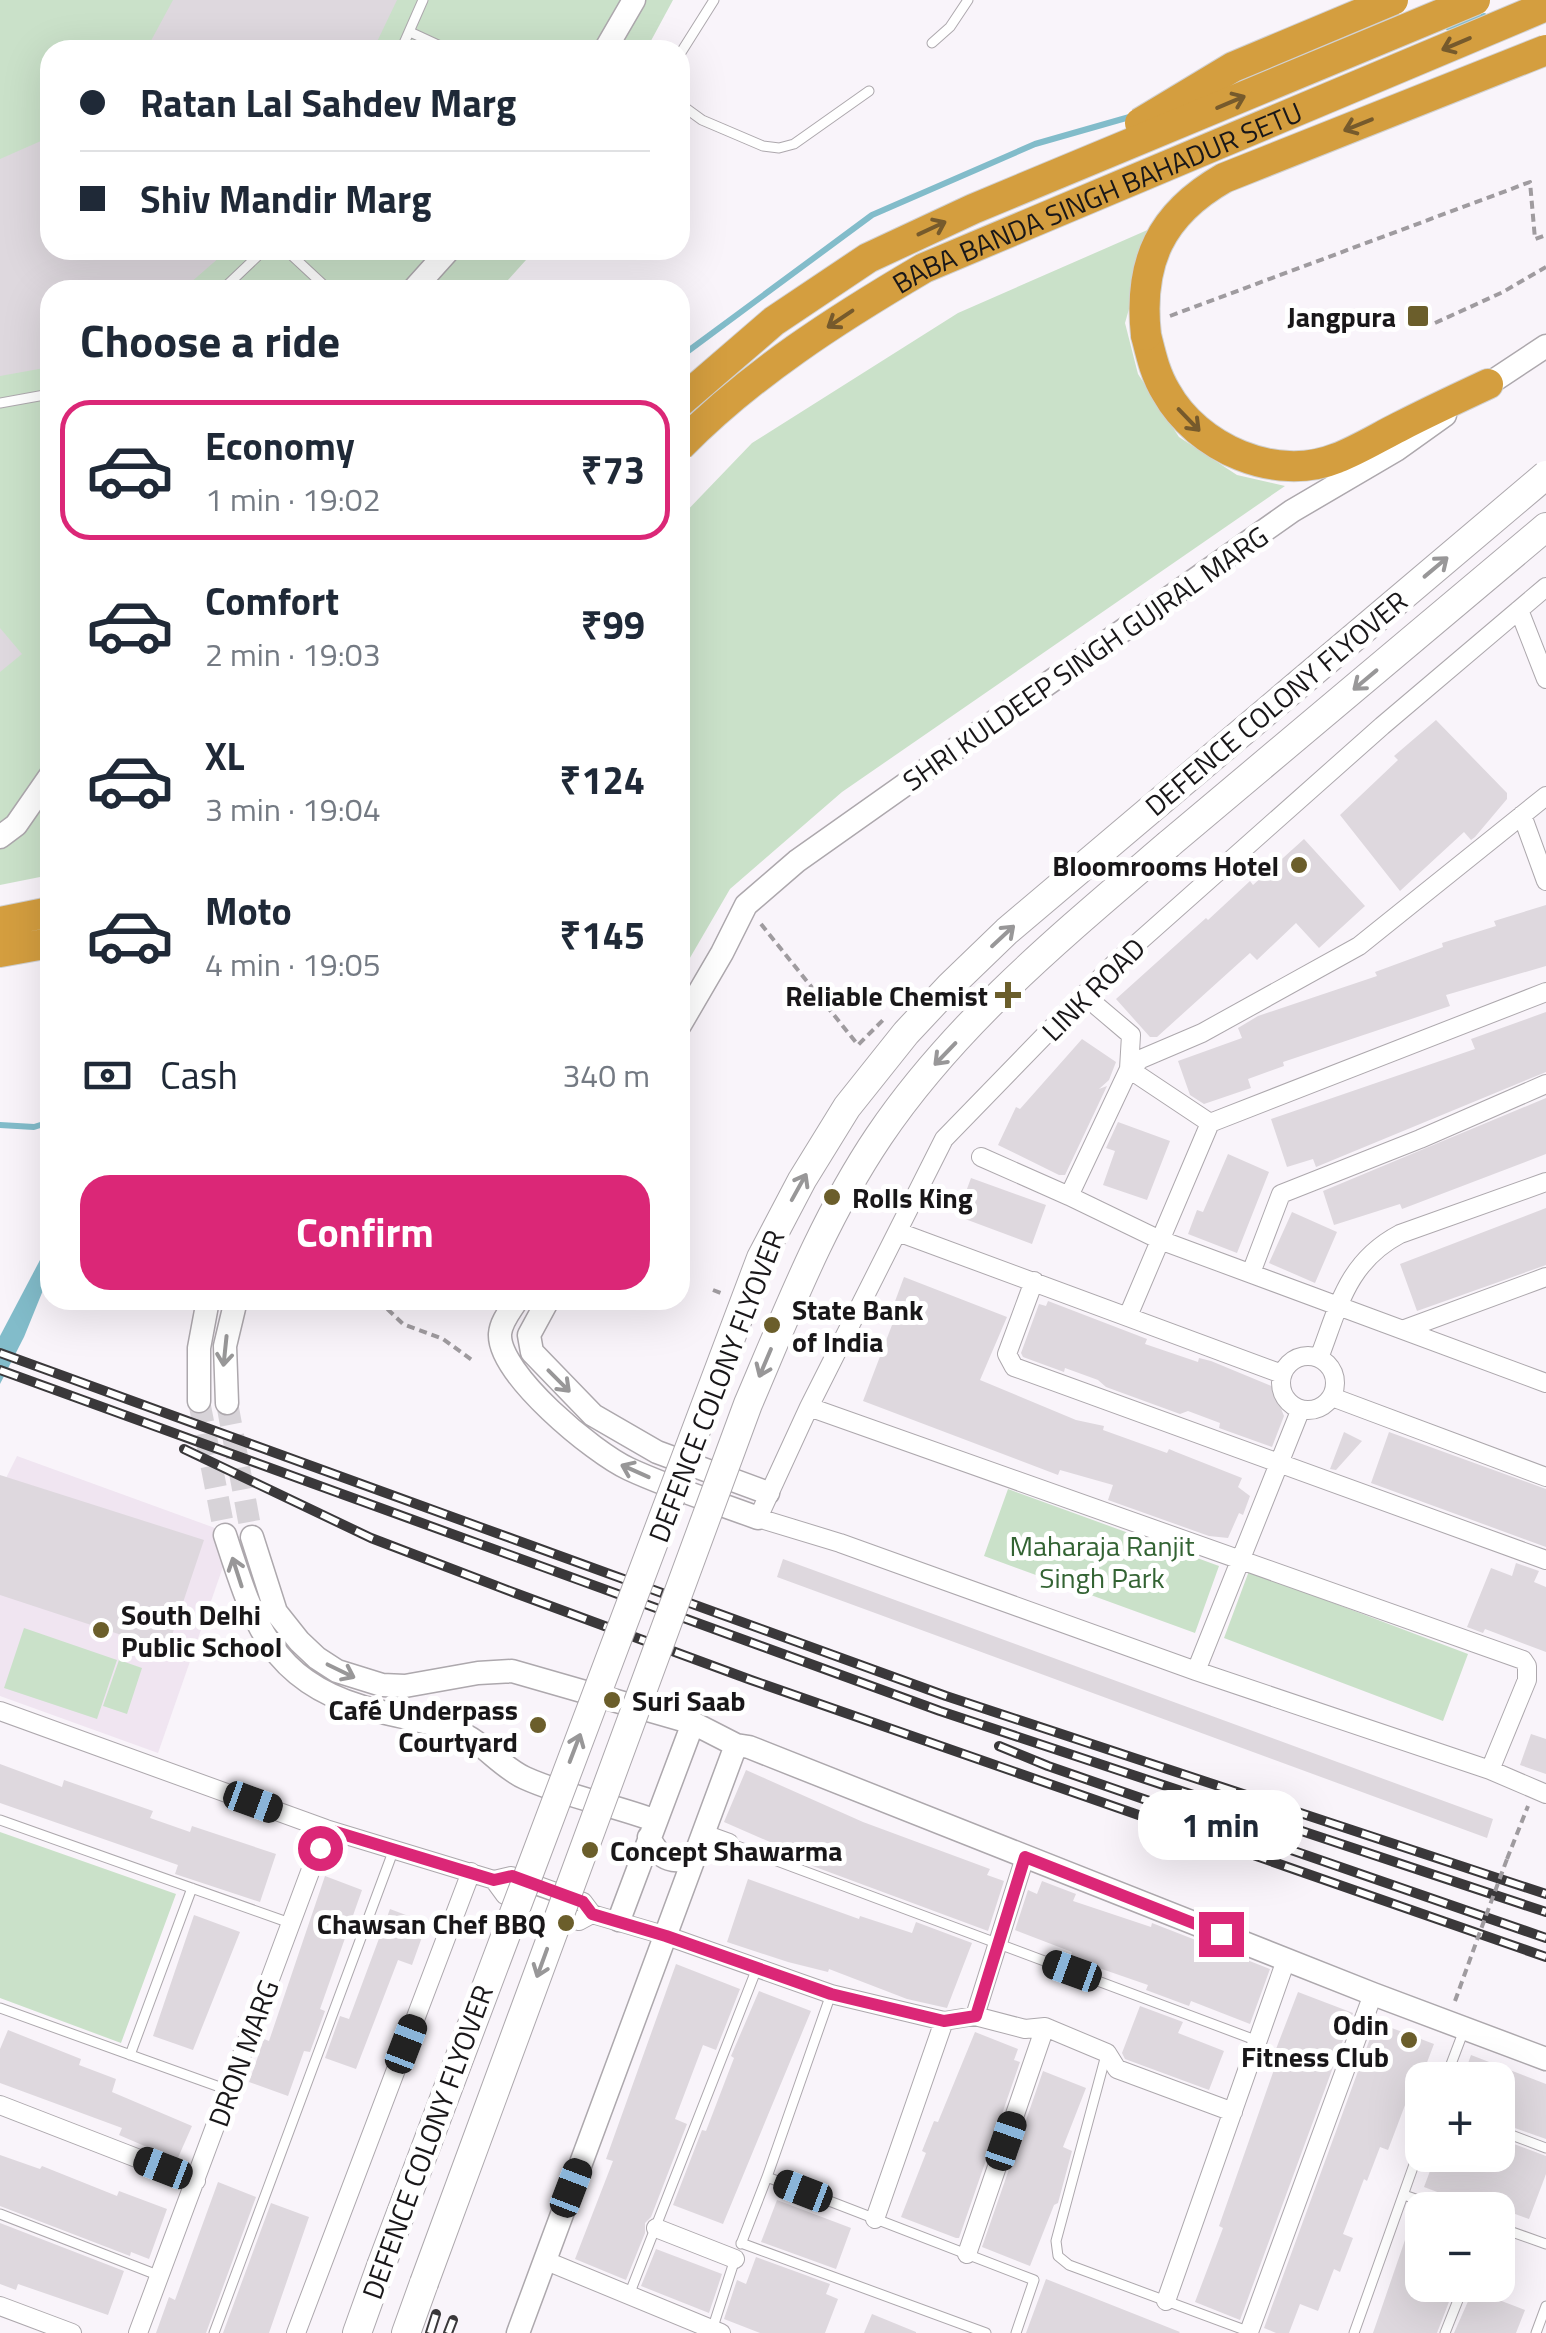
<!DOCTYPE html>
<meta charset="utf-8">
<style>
:root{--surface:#fff;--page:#f6f6f7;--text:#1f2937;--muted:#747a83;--line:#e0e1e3;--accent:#db2777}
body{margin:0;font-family:"Titillium Web",sans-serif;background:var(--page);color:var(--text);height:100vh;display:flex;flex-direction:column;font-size:38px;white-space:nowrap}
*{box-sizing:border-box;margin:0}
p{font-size:32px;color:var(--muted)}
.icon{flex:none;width:55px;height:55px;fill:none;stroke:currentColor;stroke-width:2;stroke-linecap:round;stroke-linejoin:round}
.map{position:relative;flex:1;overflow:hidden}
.side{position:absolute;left:40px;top:280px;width:650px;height:1030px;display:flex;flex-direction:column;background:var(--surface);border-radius:30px;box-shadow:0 10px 40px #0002}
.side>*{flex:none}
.banner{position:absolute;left:40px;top:40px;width:650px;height:220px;border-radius:30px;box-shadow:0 10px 40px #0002;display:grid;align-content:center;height:220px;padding:0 40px;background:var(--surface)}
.fabs{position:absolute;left:1405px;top:2062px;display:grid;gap:20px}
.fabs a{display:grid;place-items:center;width:110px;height:110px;border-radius:20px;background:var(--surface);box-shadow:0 10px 40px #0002;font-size:50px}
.end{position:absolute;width:45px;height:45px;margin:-22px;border:12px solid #db2777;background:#fff;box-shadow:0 0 0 5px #fff}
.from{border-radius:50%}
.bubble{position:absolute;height:70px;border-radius:30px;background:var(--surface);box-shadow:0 10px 40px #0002;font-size:32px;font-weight:700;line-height:70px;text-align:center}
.car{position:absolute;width:30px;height:60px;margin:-30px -15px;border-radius:12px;box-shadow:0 0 8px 2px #0007;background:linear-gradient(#222 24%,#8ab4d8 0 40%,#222 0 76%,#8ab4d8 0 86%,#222 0)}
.banner b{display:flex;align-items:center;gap:35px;height:95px;font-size:38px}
.banner b+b{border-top:2px solid var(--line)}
.banner i{width:25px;height:25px;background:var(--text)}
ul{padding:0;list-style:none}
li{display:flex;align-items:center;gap:30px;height:140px;margin:0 20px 15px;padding:0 20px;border:5px solid transparent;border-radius:30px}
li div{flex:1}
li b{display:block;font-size:38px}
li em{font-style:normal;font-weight:700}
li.current{border-color:var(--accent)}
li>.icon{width:90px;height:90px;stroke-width:1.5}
h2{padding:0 40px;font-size:45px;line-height:120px}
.pay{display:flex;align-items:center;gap:25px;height:110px;padding:0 40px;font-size:38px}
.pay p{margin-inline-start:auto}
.button{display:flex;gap:20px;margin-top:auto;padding:20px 40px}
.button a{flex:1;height:115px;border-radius:30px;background:var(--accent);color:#fff;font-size:40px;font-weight:700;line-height:115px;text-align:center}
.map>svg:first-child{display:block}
</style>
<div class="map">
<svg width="1546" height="2333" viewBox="0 0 1546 2333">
<rect width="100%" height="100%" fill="#f9f4fa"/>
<path fill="#f0e5f1" d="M17,1456L215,1528L224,1564L158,1753L0,1696V1490Z"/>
<path fill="#cae1c9" d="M0,0H673L646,50H50V250H535L499,290H50V875L0,885Z
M1152,228L1125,323L1138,374L1179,437L1237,475L1285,486L842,792L730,889L680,975V518L752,443L958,313Z
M1008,1489L1219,1566L1195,1633L984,1556Z
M1249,1571L1468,1654L1443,1721L1224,1638Z
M24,1628L117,1660L97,1719L4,1688Z
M119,1660L142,1668L127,1714L103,1706Z
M0,1832L176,1894L121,2043L0,1998Z"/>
<path fill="#82bcca" d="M50,1241V1273L24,1337L0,1384V1336Z"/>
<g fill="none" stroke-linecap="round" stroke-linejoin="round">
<path stroke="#82bcca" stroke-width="6" d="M1448,27L1484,16
M680,357L872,215L1035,144L1133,116
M0,1125L34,1127L50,1122"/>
</g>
<path fill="#ded8de" d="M173,0H397L373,50H146Z
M50,137V250H228L182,290H50V367L0,376V159Z
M0,628L22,654L0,672Z
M1436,720L1507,793V799L1475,837L1471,840L1464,832L1400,891L1340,815L1398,760L1394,756Z
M1304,839L1365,906L1319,948L1296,923L1257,960L1250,953L1157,1037H1150L1116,999L1206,918L1208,920L1250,881L1253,885Z
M1546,905V966L1446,995L1450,1006L1283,1062L1284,1066L1248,1079L1251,1088L1204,1104L1190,1095L1178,1061L1242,1038L1238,1028L1258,1016L1377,976L1375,972L1443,947L1442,943L1496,926L1494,921Z
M1546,1012V1072L1316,1167L1313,1159L1287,1167L1271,1119L1475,1049L1471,1039Z
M1082,1039L1116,1062L1109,1080L1099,1089L1107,1086L1065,1175H1059L998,1145L1016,1107L1020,1109Z
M1546,1098V1154L1402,1209L1400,1204L1334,1225L1323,1191Z
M1118,1122L1170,1141L1147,1200L1103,1185L1115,1151L1106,1148Z
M1228,1154L1269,1172L1237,1253L1188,1234L1197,1210L1203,1212Z
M971,1178L1046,1205L1032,1244L957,1216Z
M1546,1208V1265L1417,1311L1400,1264Z
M1292,1212L1337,1232L1315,1283L1269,1263Z
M904,1277L1007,1317L980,1380L1076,1420L1104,1426L1103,1430L1167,1453L1169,1449L1176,1452L1242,1478L1238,1487L1250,1496L1243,1515L1239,1513L1228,1538L1209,1536L1108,1500L1113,1485L1060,1470L1058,1475L863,1401L892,1325L887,1323Z
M1048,1301L1147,1339L1145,1344L1198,1362L1199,1358L1211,1361L1276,1388L1288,1405L1280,1406L1284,1416L1272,1447L1219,1428L1220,1423L1188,1411L1180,1414L1106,1387L1098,1380L1065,1368L1064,1372L1023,1357L1021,1353L1039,1304L1046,1306Z
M1344,1432L1362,1441L1336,1470L1330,1469Z
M1389,1432L1546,1489V1547L1371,1483Z
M0,1475L204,1540L167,1650L0,1595Z
M783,1559L1493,1819L1487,1838L777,1577Z
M1516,1563L1539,1571L1534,1582L1546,1587V1652L1485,1629L1483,1633L1467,1627L1491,1568L1512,1576Z
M1531,1734L1546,1739V1774L1520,1765Z
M0,1764L62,1787L64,1780L153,1811L150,1818L190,1832L192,1826L276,1854L260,1902L175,1874L178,1865L0,1803Z
M746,1770L863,1822L990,1869L987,1875L1004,1881L988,1931L783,1855L786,1849L724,1822Z
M325,1876L362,1890L320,2009L325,2011L310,2052L304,2051L288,2096L249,2082L264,2039L269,2041Z
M748,1879L859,1919L860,1916L912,1933L916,1922L972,1943L947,2008L907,1999L829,1969L828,1972L788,1962L727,1942Z
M1042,1881L1076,1894L1073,1901L1151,1927L1152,1923L1270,1969L1250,2024L1191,2001L1189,2006L1146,1990L1148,1985L1070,1958L1072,1952L1015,1930L1028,1890L1037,1894Z
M390,1909L427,1923L412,1965L398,1960L356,2069L325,2058L340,2016L349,2019Z
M194,1915L240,1932L193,2050L153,2036Z
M676,1964L740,1989L716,2050L703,2045L675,2119L687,2124L651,2217L645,2223V2233L626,2280L575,2259L613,2161L606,2159Z
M759,1991L811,2011L723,2224L673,2205L702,2130L706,2131L734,2058L731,2056Z
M1298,1992L1353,2013L1240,2320L1195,2302L1223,2228L1219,2226L1276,2064L1271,2062Z
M1140,2006L1183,2022L1178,2033L1224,2051L1209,2090L1125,2059L1122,2053Z
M1376,2022L1434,2044L1415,2094L1410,2092L1388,2150L1380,2147L1367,2181L1364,2179L1343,2234L1353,2238L1340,2272L1334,2269L1318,2311L1300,2304L1289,2333H1276L1264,2328Z
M8,2030L81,2059L79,2065L116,2079L112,2092L192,2126L177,2160L119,2135L122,2128L0,2083V2049Z
M975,2032L1018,2049L1014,2060L1020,2062L959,2238H956L901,2217L926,2153L922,2151L934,2121L938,2122Z
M1471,2055L1546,2084V2139L1498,2122V2080H1462Z
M1043,2071L1086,2088L1063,2147L1072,2151L1058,2203L1054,2205L1030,2266L982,2247Z
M1498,2138L1546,2156V2174L1529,2219L1488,2204L1485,2210L1424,2187L1436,2155H1498Z
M0,2155L40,2169L42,2166L117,2196L119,2191L167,2209L149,2259L131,2252L130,2256L0,2206Z
M218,2182L256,2197L206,2333H156L169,2297L175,2300Z
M777,2200L851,2228L836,2269L761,2242Z
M271,2203L309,2217L269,2333H223Z
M1416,2208L1422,2210V2285L1452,2294L1437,2333H1373Z
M0,2223L124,2271L108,2315L18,2284L16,2290L0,2284Z
M656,2249L722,2274L709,2313L641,2286Z
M756,2257L830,2284L826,2294L838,2299L825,2333H760L724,2319L737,2280L746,2284Z
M1046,2279L1180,2332L1179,2333H1026Z
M1473,2290L1525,2310L1516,2333H1454Z
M872,2314L916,2332V2333H864Z"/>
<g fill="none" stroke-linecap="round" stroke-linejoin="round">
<path stroke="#d7d3d8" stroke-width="22" stroke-dasharray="22 11" stroke-linecap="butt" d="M199,1401L225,1535
M227,1403L252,1537"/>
<defs>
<path id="service" d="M410,32L449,50
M932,43L950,27L968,0
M401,50L423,0
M680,54L714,0
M680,104L702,120L763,146L779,148L794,144L869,91
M286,250L329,290
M222,290L264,250
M0,403L50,394
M0,1820L290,1923
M729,1843L1258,2041
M831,1994L767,2177L1034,2280L1016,2333
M0,2008L228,2090
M130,2055L192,1888
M1106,2055L1056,2241L1058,2256L1069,2265L1250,2332
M1445,2080L1464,2030
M1498,2130L1546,2148
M1404,2195L1447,2210
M0,2214L160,2276
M1498,2227L1546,2244
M741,2243L986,2333
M741,2244L767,2177
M629,2295L757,1968
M712,2330L735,2259
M214,2333L394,1849
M1354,2333L1422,2142
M1445,2333L1464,2285
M1536,2333L1546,2306"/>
<path id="minor" d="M1546,587L1382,726L1115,963L944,1139L809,1407L758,1518L840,1543L1196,1671L1490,1770L1546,1794
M1519,610L1546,679
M1546,796L1359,946L1202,1033L1141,1059L1129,1069L1069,1196L1160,1240L1546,1383
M1522,815L1546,881
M1085,996L1131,1035L1129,1069L1210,1123
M981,1157L1069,1196
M898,1232L1282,1374
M1251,1273L1281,1194L1420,1139L1546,1084
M1034,1281L1007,1354L1014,1367L1546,1560
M1128,1316L1210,1123L1546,992
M1405,1329L1546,1277
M1281 1383a27 27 0 1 1 54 0a27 27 0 1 1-54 0Z
M1319,1358C1339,1306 1347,1262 1400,1234L1546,1182
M1332,1397L1546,1477
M809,1407L1523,1660L1527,1666V1680L1490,1770
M1196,1671L1300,1411
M0,1711L326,1829L494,1880L511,1876L583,1902L592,1914L667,1936L831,1994L944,2021L875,2219
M704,1834L729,1843
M494,1880L505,1895L579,1921L592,1914
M975,2016L1025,1857
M944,2021L975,2016L1025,2029L1045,2027L1107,2053L1117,2069L1233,2112
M0,2105L196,2181
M656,2228L735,2259
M967,2254L1045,2027
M544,2260L721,2333
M1166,2301L1286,1960
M0,2306L72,2333
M1249,2332L1373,1994
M138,2333L326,1829
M296,2333L471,1872"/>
<path id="tertiary" d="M605,50L634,0
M413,290L449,250
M1475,393L1546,346
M0,837L16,825L50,776
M680,1025L722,953L746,905L797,861L1292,511L1396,450L1445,415
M517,1300C511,1310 501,1321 500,1334C498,1374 594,1453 629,1469C670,1488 715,1502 758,1518
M548,1300L529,1335L532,1352L593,1415L657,1452L768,1493
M199,1401V1348L208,1300
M227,1403L225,1346L236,1300
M225,1535C252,1617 268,1678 360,1706C392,1716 425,1720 456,1731C483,1741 499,1766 525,1778C567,1797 614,1805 656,1821
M252,1537L276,1612L299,1641L317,1658L337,1671L382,1685L405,1686L478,1673L512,1671L693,1723L736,1745L749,1747L1373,1994L1546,2059
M649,1837C659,1860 677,1868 697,1851
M619,1920L693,1723
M518,2333L736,1745"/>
<path id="secondary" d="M1169,844L1546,527
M357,2333L381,2266
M406,2333L424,2283"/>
<path id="trunk" d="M1146,335C1151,355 1155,374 1166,392C1197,448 1276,483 1337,458C1358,450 1379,437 1399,427C1428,412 1458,398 1488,384
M0,922L50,912
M0,952L50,943"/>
</defs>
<use href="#service" stroke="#ada8ad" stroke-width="11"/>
<use href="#minor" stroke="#ada8ad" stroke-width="20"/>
<use href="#tertiary" stroke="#ada8ad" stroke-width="25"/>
<use href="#secondary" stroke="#ada8ad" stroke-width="30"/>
<use href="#trunk" stroke="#d1d1d1" stroke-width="32"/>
<path stroke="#9f9b9f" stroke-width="4" stroke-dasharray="8 5" stroke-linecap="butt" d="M1170,316L1530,182L1535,239L1546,235
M1435,323L1503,292L1546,267
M761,924L858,1045L883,1020
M713,1290L723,1294
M378,1300L403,1324L443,1339L472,1360
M1507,1859L1528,1806
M1455,2001L1477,1940"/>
<use href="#service" stroke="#fff" stroke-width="9"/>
<use href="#minor" stroke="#fff" stroke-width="18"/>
<use href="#tertiary" stroke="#fff" stroke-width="22"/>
<use href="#secondary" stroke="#fff" stroke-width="28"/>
<use href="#trunk" stroke="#d49e3f" stroke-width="30"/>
<defs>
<path id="rail" d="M0,1353L946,1696L1546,1894
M0,1370L940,1711L1546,1912
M184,1449L371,1538L515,1593L751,1680L1546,1957
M999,1746L1048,1766L1546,1938
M430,2333L436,2314
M448,2333L453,2320"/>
</defs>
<use href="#rail" stroke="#3a383a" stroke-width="10"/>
<use href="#rail" stroke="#fff" stroke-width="6" stroke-dasharray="19" stroke-linecap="butt"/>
<defs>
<path id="secondary-bridge" d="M381,2266L761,1258L802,1180L847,1107L906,1033L950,986L1007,931L1546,475
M424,2283L748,1404C787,1313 823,1219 879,1136C956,1022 1065,933 1169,844"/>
<g id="trunk-bridge">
<path d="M1140,123L1233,67L1393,0"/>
<path d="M1146,335C1138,262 1161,214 1224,178L1546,50"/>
<path d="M680,402L774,321L868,258L973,209L1475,0"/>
<path id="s1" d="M680,446C751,374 837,319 924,268L1546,6"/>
</g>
</defs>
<use href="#secondary-bridge" stroke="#ada8ad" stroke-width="30" stroke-linecap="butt"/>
<use href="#trunk-bridge" stroke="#d1d1d1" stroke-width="32" stroke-linecap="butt"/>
<path stroke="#9f9b9f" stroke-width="4" stroke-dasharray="8 5" stroke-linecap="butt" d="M1477,1940L1507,1859"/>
<use href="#secondary-bridge" stroke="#fff" stroke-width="28"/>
<use href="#trunk-bridge" stroke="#d49e3f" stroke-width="30"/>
</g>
<defs><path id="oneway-shaft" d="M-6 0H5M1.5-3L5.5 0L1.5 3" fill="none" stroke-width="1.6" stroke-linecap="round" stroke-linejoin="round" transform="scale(2.5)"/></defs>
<g stroke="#765a2c">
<use href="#oneway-shaft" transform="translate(1456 44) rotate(157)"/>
<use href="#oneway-shaft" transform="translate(1231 102) rotate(-23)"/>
<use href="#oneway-shaft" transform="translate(1358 125) rotate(158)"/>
<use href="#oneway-shaft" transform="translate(932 228) rotate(-25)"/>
<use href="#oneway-shaft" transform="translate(840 319) rotate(146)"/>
<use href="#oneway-shaft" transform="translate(1189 420) rotate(46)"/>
</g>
<g stroke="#989798">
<use href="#oneway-shaft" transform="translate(1436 567) rotate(-40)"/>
<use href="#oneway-shaft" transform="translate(1365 680) rotate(140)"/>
<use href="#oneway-shaft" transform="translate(1003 936) rotate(-43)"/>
<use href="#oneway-shaft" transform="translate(945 1054) rotate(134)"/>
<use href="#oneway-shaft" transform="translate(799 1187) rotate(-61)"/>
<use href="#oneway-shaft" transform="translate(225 1351) rotate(96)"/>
<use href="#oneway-shaft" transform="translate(765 1363) rotate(113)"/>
<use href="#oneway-shaft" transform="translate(559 1381) rotate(45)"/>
<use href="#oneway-shaft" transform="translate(635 1471) rotate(-156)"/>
<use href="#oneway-shaft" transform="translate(237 1572) rotate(-108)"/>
<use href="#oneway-shaft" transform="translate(341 1671) rotate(26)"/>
<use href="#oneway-shaft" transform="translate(575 1748) rotate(-69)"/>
<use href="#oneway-shaft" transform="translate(542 1963) rotate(110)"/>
</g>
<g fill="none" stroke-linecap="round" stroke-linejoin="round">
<path stroke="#db2777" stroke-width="12" d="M320,1848L326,1829L494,1880L512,1876L583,1902L592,1914L666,1936L831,1994L944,2021L976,2016L1025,1857L1221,1934"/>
</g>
<g fill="#6b5e2b" stroke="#fff" stroke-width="4">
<rect x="1406" y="304" width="24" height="24" rx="5"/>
<circle cx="1299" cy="865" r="10"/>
<path d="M1003 980h10v10h10v10h-10v10h-10v-10h-10v-10h10z"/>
<circle cx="832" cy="1197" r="10"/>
<circle cx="772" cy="1325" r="10"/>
<circle cx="101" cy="1630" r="10"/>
<circle cx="612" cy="1700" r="10"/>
<circle cx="538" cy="1725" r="10"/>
<circle cx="590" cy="1850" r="10"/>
<circle cx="566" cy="1923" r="10"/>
<circle cx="1409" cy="2040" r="10"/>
</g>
<g text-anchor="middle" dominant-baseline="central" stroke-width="10" stroke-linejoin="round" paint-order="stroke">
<g font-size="28" fill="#191719" stroke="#fff">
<text stroke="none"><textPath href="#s1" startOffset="490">BABA BANDA SINGH BAHADUR SETU</textPath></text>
<text transform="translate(1085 658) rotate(-35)">SHRI KULDEEP SINGH GUJRAL MARG</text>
<text transform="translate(1276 703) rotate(-40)">DEFENCE COLONY FLYOVER</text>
<text transform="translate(1093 989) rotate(-45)">LINK ROAD</text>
<text transform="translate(716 1386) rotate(-69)">DEFENCE COLONY FLYOVER</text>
<text transform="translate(243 2053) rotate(-70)">DRON MARG</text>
<text transform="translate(427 2142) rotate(-70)">DEFENCE COLONY FLYOVER</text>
</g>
<g font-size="28" font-weight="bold" fill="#191719" stroke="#fff" text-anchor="end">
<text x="1396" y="316">Jangpura</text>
<text x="1279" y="865">Bloomrooms Hotel</text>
<text x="988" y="995">Reliable Chemist</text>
<text x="852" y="1197" text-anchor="start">Rolls King</text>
<text x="792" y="1309" text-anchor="start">State Bank<tspan x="792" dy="32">of India</tspan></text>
<text x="121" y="1614" text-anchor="start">South Delhi<tspan x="121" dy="32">Public School</tspan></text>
<text x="632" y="1700" text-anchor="start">Suri Saab</text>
<text x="518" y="1709">Café Underpass<tspan x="518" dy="32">Courtyard</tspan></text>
<text x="610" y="1850" text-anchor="start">Concept Shawarma</text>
<text x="546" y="1923">Chawsan Chef BBQ</text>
<text x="1389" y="2024">Odin<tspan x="1389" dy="32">Fitness Club</tspan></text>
</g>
<g font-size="28" fill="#336333" stroke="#fff">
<text x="1102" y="1545">Maharaja Ranjit<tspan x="1102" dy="32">Singh Park</tspan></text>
</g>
</g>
</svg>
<div class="fabs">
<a>+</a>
<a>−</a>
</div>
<i class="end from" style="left:320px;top:1848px"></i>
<i class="end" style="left:1221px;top:1934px"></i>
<div class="bubble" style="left:1138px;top:1790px;width:165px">1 min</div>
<i class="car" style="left:253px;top:1802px;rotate:110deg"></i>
<i class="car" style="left:1072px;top:1971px;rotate:290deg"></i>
<i class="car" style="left:406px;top:2044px;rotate:21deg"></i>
<i class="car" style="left:1006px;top:2141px;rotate:19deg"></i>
<i class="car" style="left:163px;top:2168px;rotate:291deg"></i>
<i class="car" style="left:571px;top:2188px;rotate:21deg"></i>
<i class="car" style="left:803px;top:2191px;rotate:291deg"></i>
<div class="banner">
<b><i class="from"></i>Ratan Lal Sahdev Marg</b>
<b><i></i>Shiv Mandir Marg</b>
</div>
<section class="side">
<h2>Choose a ride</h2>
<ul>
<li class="current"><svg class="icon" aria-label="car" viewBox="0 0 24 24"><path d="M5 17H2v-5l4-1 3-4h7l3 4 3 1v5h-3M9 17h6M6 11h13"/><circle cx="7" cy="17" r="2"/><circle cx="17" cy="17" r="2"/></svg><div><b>Economy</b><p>1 min · 19:02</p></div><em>₹73</em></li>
<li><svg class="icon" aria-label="car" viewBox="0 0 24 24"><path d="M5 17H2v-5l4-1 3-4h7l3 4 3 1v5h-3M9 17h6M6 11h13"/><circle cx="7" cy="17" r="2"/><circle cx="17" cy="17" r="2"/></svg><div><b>Comfort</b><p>2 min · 19:03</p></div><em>₹99</em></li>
<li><svg class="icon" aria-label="car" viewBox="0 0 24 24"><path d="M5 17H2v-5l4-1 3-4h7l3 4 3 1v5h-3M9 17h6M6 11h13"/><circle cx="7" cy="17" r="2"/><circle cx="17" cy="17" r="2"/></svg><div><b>XL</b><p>3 min · 19:04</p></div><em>₹124</em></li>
<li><svg class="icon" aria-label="car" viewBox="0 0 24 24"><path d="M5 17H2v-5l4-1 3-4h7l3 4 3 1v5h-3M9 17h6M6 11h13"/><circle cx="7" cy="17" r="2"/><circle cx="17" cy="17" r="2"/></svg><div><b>Moto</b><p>4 min · 19:05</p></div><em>₹145</em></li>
</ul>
<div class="pay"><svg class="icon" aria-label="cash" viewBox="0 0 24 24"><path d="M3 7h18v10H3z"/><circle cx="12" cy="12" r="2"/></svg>Cash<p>340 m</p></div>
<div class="button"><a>Confirm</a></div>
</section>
</div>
